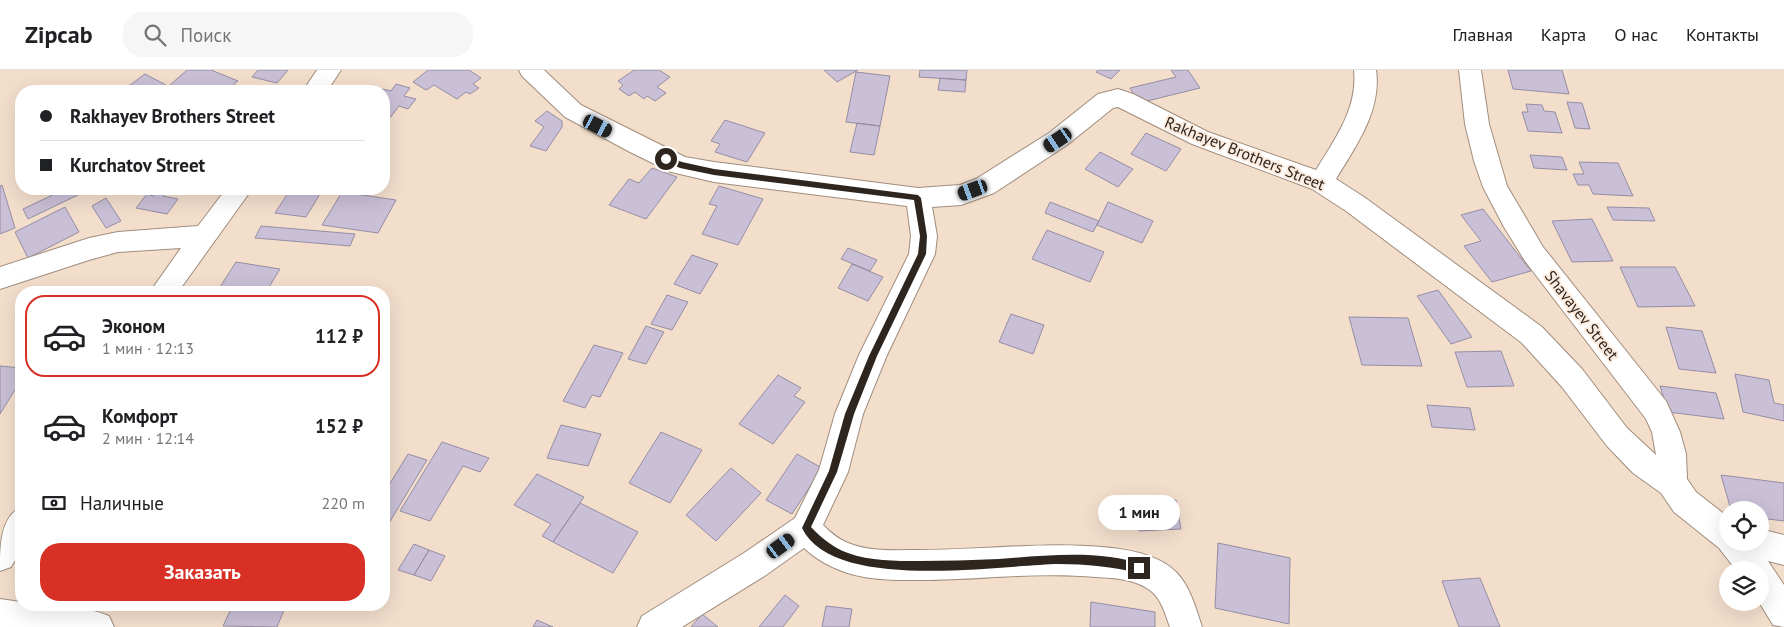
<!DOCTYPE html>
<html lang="ru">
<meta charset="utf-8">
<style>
:root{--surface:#fff;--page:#f6f6f6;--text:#202124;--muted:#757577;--line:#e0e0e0;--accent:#d93025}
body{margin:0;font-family:"PT Sans",sans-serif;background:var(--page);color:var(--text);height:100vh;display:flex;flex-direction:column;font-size:19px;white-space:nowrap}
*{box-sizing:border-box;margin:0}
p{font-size:16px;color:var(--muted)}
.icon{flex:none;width:28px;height:28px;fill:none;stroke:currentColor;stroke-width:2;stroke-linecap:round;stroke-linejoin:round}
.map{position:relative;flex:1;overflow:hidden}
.details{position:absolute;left:15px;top:216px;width:375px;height:325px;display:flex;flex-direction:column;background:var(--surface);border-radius:20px;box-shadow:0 5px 20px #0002}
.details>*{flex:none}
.hud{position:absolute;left:15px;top:15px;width:375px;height:110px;border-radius:20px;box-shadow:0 5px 20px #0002;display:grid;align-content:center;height:110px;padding:0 25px;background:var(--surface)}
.tools{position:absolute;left:1719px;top:431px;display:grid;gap:10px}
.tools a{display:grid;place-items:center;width:50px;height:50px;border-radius:50%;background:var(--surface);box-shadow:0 5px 20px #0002;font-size:25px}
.end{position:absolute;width:22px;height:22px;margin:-11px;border:6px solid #2d251e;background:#fff;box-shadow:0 0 0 2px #fff}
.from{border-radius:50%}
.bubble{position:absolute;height:35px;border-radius:18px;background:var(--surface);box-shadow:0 5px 20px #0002;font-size:16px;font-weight:700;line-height:35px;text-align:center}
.car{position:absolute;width:15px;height:30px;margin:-15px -8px;border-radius:6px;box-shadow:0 0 4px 1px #0007;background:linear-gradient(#222 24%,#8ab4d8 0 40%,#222 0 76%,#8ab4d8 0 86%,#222 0)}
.hud b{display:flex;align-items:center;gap:18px;height:48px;font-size:19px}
.hud b+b{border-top:1px solid var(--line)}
.hud i{width:12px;height:12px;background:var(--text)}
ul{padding:9px 0 0;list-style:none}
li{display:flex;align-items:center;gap:15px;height:82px;margin:0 10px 8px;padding:0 15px;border:2px solid transparent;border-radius:20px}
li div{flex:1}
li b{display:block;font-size:19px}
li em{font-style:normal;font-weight:700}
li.selected{border-color:var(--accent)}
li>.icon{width:45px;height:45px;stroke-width:1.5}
.pay{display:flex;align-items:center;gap:12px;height:55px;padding:0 25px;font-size:19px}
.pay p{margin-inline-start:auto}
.action{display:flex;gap:10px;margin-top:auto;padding:10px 25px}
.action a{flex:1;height:58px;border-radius:20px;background:var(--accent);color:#fff;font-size:20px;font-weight:700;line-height:58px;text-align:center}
header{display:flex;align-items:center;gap:30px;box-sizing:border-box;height:70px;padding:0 25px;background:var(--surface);border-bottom:1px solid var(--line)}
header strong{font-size:24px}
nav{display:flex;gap:28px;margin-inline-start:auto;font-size:18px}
.search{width:350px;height:45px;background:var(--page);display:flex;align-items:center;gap:12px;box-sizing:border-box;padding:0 18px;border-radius:20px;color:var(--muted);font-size:19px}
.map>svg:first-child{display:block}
</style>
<header>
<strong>Zipcab</strong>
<div class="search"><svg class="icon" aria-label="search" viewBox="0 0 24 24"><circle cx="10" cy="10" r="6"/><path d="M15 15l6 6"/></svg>Поиск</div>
<nav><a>Главная</a><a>Карта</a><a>О нас</a><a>Контакты</a></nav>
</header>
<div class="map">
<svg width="1784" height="557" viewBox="0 0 1784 557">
<rect width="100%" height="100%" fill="#f3decc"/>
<path fill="#c9bfd6" stroke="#968da3" d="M187,0H211L238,11L226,21H185L170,15Z
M258,0H288L277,13L252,7Z
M428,0H469L481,8L473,14L479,18L470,24L466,22L457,29L434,15L426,20L413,12Z
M634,0H659L670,7L657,17L666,23L655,31L647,26L644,29L635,22L629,26L619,19L623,15L618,11Z
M824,0H858L837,12Z
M920,0H967L966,10L919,7Z
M1098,0H1120L1111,9L1096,2Z
M1171,0H1188L1200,18L1139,33L1130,18L1176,7Z
M1508,0H1562L1569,24L1513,19Z
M856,2L890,6L880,56L846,52Z
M145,4L166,15L158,21H122Z
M940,8L966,10L965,22L938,20Z
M396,14L410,18L404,26L416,29L408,39L399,36L386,53L384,52V21H380L382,19L391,21Z
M1567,32L1582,33L1590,59L1575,58Z
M1526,34L1542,35L1544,41L1555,42L1562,63L1528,61L1522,42H1528Z
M547,41L562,51V57L546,81L530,76L544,57L535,51Z
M725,50L765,63L747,92L715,82L720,74L711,71Z
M857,53L880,56L874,85L850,82Z
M1146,63L1181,79L1166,101L1131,84Z
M1100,82L1133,99L1118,117L1085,99Z
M1530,85L1562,87L1567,100L1534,98Z
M1579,92L1618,93L1633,126L1593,124L1589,115H1578L1573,104H1584Z
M652,98L677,107L646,149L609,135L629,109L639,113Z
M2,115L15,158L0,164V116Z
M719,116L763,129L738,175L702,164L717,136L709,134Z
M65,119H77L80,124L28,149L23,139Z
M158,119H169L163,126L178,129L167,144L136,138L147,124L153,126Z
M290,120L320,124L306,147L275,143Z
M342,122L396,130L378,163L322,155Z
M106,128L121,151L106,158L92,136Z
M1050,132L1099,151L1093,162L1045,143Z
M1108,132L1153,151L1142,173L1097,155Z
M65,137L79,162L28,188L15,162Z
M1607,137L1649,138L1655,151L1613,150Z
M1483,139L1531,201L1492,212L1464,176L1481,171L1461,145Z
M1592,149L1613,191L1572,192L1552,151Z
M261,156L355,164L350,176L255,168Z
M1047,160L1104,182L1090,212L1032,189Z
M848,178L877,190L870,201L841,189Z
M692,185L718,194L700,224L674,214Z
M236,192L280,199L266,222L220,217Z
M852,194L883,207L868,231L838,218Z
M1620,197H1675L1695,236L1638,237Z
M1438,220L1472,267L1451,274L1417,226Z
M667,225L688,232L672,260L651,254Z
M1011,244L1044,255L1033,284L999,272Z
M1349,247L1408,248L1422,296L1362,295Z
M646,256L664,262L646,294L628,289Z
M1666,257L1702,261L1716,303L1679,299Z
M594,275L623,283L600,327L592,325L585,338L563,331Z
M1501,281L1514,316L1467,317L1455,282Z
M0,296L21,298V310L0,344Z
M1735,304L1769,310L1774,333L1784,335V351L1743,342Z
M778,305L801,318L794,326L805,332L773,374L739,354Z
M1660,316L1716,323L1724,349L1668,342Z
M1427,335L1470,338L1475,360L1432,357Z
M561,355L601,364L588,396L547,388Z
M661,362L702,380L670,433L629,413Z
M442,372L489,388L480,402L463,396L430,451L400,441Z
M408,384L427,390L386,458L384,457V423Z
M797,384L822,398L792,444L766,430Z
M731,398L761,423L716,471L686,445Z
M537,404L584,427L553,472L542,466L551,454L514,435Z
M1721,405L1784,413V451L1760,448V440H1731Z
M1176,430L1181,459L1139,461L1134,432Z
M580,433L638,462L613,503L553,472Z
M1218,473L1290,488L1289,554L1215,538Z
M414,474L429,480L414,505L398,500Z
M429,480L445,486L431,511L414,505Z
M1480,508L1500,557H1459L1442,511Z
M785,525L799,536L783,557H759Z
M1091,532L1155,542V557H1090Z
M233,535H286L277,557L223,556Z
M826,536L852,539L849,557H822Z
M702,544L718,557H691Z
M537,550L553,557H533Z"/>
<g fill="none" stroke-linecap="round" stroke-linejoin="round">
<defs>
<path id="minor" d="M317,0H341L327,21H303Z
M519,0H544L581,35L685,87L714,92L918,118L960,115L976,109L1049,63L1098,24L1118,19L1133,24L1208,62L1316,100C1335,69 1358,38 1354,0H1376C1382,40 1356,76 1336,109L1364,127L1542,257L1582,299L1627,358L1656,385L1652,362L1646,349L1525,191L1504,157L1483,117L1474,91L1465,54L1459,0H1481L1489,54L1507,116L1543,177L1666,331L1680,362L1686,384L1687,409L1696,422L1728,447V472H1760V459L1784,465V495L1768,491L1784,515V557L1773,555L1759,532L1760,500H1736L1719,478L1674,442L1661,423L1633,403L1607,376L1562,317L1522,273L1346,141L1312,119L1192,74L1118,37L1113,38L1067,75L994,123L961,135L932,137L937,166L935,184L887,285L863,344L848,402L823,455C830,462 838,469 848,473C869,482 896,480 919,480C980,480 1041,472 1102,477C1127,479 1158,484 1176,502C1190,516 1196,539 1202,557H1170C1165,544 1162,530 1151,521C1136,509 1115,508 1096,507C1041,502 985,509 929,510C908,510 886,511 864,507C842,503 820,493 804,478L766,505L682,557H637L642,546L744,483L795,448L819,400L835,344L859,285L909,184L911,166L907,136L714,112L671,102L630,82L565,47L522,6Z
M226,119H252L178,222H150L181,178L118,182L89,190L0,219V197L89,168L118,162L198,156Z
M21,437V480L11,497L0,501C0,476 0,448 21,437Z
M0,529L21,532V535C50,535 83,535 109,546L114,557H0Z"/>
</defs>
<use href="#minor" stroke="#a08d7d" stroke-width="2"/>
<use href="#minor" fill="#fff" fill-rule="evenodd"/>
</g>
<path fill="#2d251e" d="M666,86L682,92L714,99L918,125L921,128L927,166L926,184L877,286L854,344L837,402L811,457C821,468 834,478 848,483C870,491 895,491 919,491C946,491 972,490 999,489C1041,486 1103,479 1142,495V501L1139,503C1113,497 1086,494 1059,494C999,495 833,523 802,458L829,401L845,344L869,286L918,184L920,166L914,130L714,105L680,98L664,91V87Z"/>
<g text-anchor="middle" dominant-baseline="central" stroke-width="4" stroke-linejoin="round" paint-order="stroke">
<g font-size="16" fill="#2d251e" stroke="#fdecde">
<text transform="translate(1245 83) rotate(22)">Rakhayev Brothers Street</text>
<text transform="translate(1582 245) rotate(52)">Shavayev Street</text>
</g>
</g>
</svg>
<div class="tools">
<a><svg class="icon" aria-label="locate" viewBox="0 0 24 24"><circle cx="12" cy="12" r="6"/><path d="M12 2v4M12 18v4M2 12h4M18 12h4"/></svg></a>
<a><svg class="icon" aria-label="layers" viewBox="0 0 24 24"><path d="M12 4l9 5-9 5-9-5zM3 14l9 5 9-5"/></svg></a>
</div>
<i class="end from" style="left:666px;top:89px"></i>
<i class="end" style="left:1139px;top:498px"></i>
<div class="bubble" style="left:1098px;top:425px;width:82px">1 мин</div>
<i class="car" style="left:598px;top:56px;rotate:117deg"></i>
<i class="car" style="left:1058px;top:70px;rotate:236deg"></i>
<i class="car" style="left:973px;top:120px;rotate:250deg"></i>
<i class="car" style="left:781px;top:476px;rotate:54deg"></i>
<div class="hud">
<b><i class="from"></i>Rakhayev Brothers Street</b>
<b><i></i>Kurchatov Street</b>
</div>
<section class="details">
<ul>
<li class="selected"><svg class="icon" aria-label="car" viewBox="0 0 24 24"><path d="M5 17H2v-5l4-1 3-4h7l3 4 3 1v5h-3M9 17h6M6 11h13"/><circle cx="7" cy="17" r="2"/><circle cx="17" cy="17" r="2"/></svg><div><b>Эконом</b><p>1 мин · 12:13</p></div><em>112 ₽</em></li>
<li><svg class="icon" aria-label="car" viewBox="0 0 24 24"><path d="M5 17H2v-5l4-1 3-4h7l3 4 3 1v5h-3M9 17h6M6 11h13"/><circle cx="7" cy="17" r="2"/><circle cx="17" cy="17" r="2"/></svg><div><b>Комфорт</b><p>2 мин · 12:14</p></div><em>152 ₽</em></li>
</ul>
<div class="pay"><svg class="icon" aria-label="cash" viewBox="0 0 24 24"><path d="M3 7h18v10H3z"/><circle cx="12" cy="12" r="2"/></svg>Наличные<p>220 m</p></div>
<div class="action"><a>Заказать</a></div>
</section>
</div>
